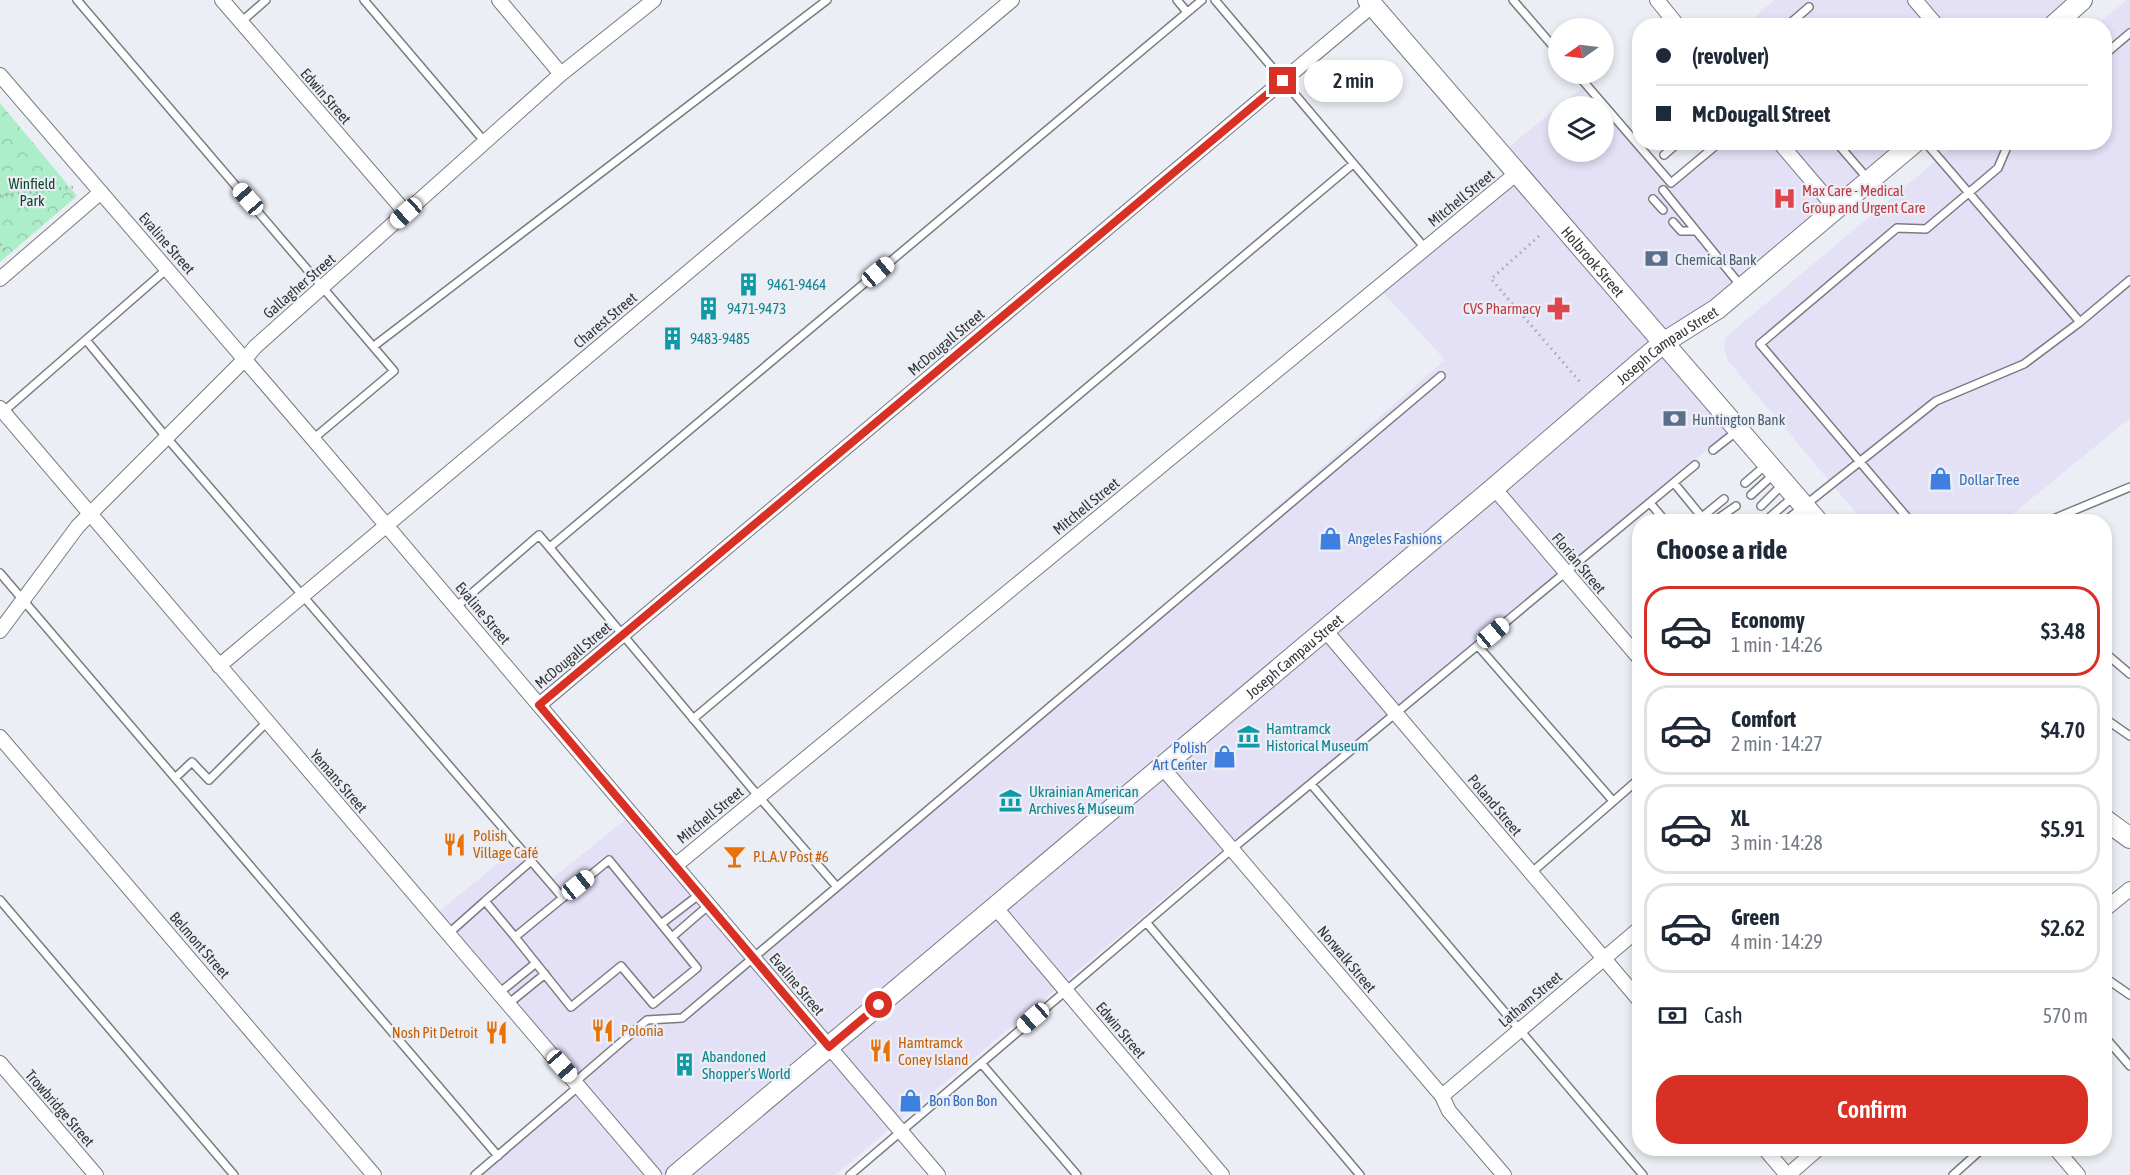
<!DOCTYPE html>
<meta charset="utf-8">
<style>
:root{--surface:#fff;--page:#f6f6f7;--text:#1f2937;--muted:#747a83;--line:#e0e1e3;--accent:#d93025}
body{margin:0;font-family:"Asap Condensed",sans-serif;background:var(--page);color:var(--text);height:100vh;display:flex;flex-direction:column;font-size:22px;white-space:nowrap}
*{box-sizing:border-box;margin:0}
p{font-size:20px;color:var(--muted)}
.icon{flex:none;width:33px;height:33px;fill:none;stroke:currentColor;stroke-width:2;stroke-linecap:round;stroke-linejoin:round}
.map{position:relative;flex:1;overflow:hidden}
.details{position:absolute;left:1632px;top:514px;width:480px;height:642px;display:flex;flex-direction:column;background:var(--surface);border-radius:24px;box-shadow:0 3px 9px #0003}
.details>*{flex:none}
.hud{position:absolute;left:1632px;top:18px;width:480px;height:132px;border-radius:24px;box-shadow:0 3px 9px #0003;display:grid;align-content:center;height:132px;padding:0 24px;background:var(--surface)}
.needle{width:39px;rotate:256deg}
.fabs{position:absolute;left:1548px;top:18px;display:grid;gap:12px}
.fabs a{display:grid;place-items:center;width:66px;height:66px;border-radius:50%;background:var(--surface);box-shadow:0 3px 9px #0003;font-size:30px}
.end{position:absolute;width:27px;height:27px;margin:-14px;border:8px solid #d93025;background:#fff;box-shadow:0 0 0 3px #fff}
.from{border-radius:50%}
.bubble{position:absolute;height:42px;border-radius:21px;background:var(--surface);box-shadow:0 3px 9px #0003;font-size:20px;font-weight:600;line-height:42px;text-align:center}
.car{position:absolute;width:18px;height:36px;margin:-18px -9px;border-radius:8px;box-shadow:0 0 4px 2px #0007;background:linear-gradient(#fff 24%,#345 0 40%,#fff 0 76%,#345 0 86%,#fff 0)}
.hud b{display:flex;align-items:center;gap:21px;height:57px;font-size:22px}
.hud b+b{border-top:2px solid var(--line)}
.hud i{width:15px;height:15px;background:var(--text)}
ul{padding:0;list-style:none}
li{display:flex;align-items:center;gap:18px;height:90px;margin:0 12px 9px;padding:0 12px;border:3px solid var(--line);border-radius:24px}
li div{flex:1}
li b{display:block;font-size:22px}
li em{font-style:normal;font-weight:600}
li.on{border-color:var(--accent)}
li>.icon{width:54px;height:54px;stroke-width:1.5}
h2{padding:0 24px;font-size:27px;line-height:72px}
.pay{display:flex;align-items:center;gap:15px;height:66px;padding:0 24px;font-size:22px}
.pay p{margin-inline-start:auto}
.primary-button{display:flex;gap:12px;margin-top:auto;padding:12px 24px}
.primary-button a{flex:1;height:69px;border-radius:24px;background:var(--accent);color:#fff;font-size:24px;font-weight:600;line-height:69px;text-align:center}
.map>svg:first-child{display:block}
</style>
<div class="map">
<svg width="2130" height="1175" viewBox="0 0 2130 1175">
<defs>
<pattern id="park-crowns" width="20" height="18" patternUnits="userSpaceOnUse" patternTransform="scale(1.5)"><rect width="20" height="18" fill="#aceec8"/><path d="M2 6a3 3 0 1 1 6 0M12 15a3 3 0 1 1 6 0" fill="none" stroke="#95cdad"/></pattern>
</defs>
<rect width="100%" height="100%" fill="#ebeef4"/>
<path fill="#e4e1f7" d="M1774,0H2082L2053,25L1744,26Z
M2127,0H2130V418L2003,522H1864L1728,361L1724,347L1725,338L1957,143L2104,142V26L2096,25Z
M1586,85L1671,183L1720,143H1915L1664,343L1735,426L1396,714L1226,846L835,1175H477L579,1083L437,913L522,844L553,878L632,814L756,960L1445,360L1378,287L1516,174L1500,154L1558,107V152H1604V106H1559Z"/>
<path fill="url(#park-crowns)" d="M0,103L77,196L0,262Z"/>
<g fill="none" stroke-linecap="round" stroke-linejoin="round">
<defs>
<path id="lane" d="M77,0L394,371L313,439
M364,0L485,142
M1177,0L1187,12
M1215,0L1425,248
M1513,0L1558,52
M241,22L266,0
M1787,26L1809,7
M2104,55L2130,33
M1577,74L1671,183L1720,142
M1836,142L1868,179
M1664,155L1679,142
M1663,190L1741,286
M1653,199L1663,210
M1673,222L1681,231H1696
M2080,322L2130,280
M86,340L167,438L563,898
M374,346L827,0
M3,412L167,269
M1713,450L1737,431
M1674,483L1706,522
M1745,483L1766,465
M1751,495L1773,475
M1650,503L1666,522
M1761,506L1782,485
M1702,517L1724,499
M1770,517L1793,497
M1713,522L1736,506
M1742,522L1747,519
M1784,522L1936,401L2024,364L2080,322L1925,142
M1911,522L1760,344L1897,228L1926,229L1998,168L2009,142
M2046,522L2130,487
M550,547L1202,0
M0,573L498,1156
M456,607L539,535L759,797L837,887
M1478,646L1613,801
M2104,652L2130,674
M2104,718L2130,736
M693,719L1353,164
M175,778L192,762L209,780L267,722
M1311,784L1643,1175
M609,860L697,968L653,1004L621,966L571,1007L515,937Z
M1531,873L1640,778
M0,900L234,1175
M485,901L531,861
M1146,922L1360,1175
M661,924L700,894
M448,934L485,901L515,937
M672,937L709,905
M2104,977L2130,995
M499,993L536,963
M508,1004L545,974
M2104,1036L2130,1066
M981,1063L1077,1175
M575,1082L647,1020L682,1018L1441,376
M475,1175L579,1086
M850,1175L1232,849L1695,465
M1953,1175L1982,1149"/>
<path id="street" d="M222,0L406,213
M499,0L561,74
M1657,0L1678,26
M1915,0L1937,26
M0,75L313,439L938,1175
M1779,142L1836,209
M0,279L101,192
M0,408L654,1175
M1494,488L1640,659
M1325,630L1640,1001
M0,631L78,526L245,359L255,347L561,74L654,0
M219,666L1012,0
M539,705L1373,5
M0,737L374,1175
M1162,767L1442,1096L1449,1111L1504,1175
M676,865L1517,173
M995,907L1222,1175
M2104,910L2130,889
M0,1063L96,1175
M1442,1096L1640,928
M1765,1149L1787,1175
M2056,1149L2078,1175
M1788,1175L1818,1149"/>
<g id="secondary">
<path id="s1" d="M1368,0L1818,522"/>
<path d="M2053,26L2082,0"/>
<path d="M2104,819L2130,838"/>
<path id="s2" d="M676,1175L1494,488L1637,365L1663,343L1717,309L1915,142"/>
</g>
</defs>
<use href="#lane" stroke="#787b80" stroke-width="10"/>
<use href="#street" stroke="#787b80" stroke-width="16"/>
<use href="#secondary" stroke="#787b80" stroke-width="22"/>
<path stroke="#a6a8ad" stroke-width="3" stroke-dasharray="1.5 4.5" stroke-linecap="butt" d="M0,196L74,187
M1539,236L1491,279L1581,383
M0,244L7,252"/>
<use href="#lane" stroke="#fff" stroke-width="7"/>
<use href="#street" stroke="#fff" stroke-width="14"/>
<use href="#secondary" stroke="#fff" stroke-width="20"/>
</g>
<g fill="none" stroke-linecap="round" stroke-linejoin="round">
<path stroke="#d93025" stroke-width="8" d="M879,1005L829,1047L539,705L1283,81"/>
</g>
<defs>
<symbol id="hospital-bare" viewBox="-9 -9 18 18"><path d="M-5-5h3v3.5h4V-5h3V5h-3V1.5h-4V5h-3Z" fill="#e0444e" stroke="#ebeef4" stroke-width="2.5" paint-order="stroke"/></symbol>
<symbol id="bank-bare" viewBox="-9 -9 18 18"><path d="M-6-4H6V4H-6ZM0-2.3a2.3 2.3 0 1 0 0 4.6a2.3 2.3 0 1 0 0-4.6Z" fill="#5c6f8a" stroke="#ebeef4" stroke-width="2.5" paint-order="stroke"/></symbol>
<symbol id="building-bare" viewBox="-9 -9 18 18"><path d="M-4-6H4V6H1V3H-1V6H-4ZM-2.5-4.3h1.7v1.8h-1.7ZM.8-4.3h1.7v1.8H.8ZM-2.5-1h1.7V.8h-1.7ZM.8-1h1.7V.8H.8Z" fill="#0f9aa8" stroke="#ebeef4" stroke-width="2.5" paint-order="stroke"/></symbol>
<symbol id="pharmacy-bare" viewBox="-9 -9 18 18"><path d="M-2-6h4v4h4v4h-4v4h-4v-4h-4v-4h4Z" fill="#e0444e" stroke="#ebeef4" stroke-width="2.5" paint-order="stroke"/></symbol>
<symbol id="shop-bare" viewBox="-9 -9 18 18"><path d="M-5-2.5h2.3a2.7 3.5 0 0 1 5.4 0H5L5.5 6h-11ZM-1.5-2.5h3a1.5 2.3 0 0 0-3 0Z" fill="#3f7fe0" stroke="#ebeef4" stroke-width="2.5" paint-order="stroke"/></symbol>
<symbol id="museum-bare" viewBox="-9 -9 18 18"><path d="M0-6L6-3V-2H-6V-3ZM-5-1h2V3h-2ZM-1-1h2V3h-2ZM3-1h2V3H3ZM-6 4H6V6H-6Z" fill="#0f9aa8" stroke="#ebeef4" stroke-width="2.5" paint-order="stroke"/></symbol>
<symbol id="restaurant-bare" viewBox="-9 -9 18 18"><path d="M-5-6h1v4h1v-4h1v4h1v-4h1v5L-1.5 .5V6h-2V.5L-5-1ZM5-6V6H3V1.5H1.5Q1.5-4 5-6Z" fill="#e8710a" stroke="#ebeef4" stroke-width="2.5" paint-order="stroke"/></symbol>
<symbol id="bar-bare" viewBox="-9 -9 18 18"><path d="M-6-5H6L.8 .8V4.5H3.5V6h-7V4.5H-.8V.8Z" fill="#e8710a" stroke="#ebeef4" stroke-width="2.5" paint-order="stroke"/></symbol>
</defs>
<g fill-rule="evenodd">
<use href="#hospital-bare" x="1768" y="182" width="33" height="33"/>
<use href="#bank-bare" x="1640" y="242" width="33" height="33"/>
<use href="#building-bare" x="732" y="268" width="33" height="33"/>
<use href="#building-bare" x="692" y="292" width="33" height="33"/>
<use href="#pharmacy-bare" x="1542" y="292" width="33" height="33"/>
<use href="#building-bare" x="656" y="322" width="33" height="33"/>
<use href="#bank-bare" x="1658" y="402" width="33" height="33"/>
<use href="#shop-bare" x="1924" y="462" width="33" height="33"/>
<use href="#shop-bare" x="1314" y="522" width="33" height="33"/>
<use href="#museum-bare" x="1232" y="720" width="33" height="33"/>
<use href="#shop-bare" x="1208" y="740" width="33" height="33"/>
<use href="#museum-bare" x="994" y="784" width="33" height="33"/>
<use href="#restaurant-bare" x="438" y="828" width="33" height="33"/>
<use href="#bar-bare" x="718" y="840" width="33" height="33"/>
<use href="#restaurant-bare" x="586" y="1014" width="33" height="33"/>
<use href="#restaurant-bare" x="480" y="1016" width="33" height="33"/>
<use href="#restaurant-bare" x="864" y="1034" width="33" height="33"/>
<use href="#building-bare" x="668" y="1048" width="33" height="33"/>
<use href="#shop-bare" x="894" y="1084" width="33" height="33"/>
</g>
<g text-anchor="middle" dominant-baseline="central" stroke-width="4.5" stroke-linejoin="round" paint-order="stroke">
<g font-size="15" fill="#343538" stroke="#ebeef4">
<text transform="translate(326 96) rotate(49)">Edwin Street</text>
<text transform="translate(1461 198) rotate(-39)">Mitchell Street</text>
<text transform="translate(167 243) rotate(49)">Evaline Street</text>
<text stroke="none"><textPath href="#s1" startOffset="345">Holbrook Street</textPath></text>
<text transform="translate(299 286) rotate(-41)">Gallagher Street</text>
<text transform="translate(605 320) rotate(-40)">Charest Street</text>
<text transform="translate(946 342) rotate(-40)">McDougall Street</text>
<text stroke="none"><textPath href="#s2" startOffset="1293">Joseph Campau Street</textPath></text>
<text transform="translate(1086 506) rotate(-39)">Mitchell Street</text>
<text transform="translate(1579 563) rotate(50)">Florian Street</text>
<text transform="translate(483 613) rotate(50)">Evaline Street</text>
<text transform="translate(573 655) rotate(-40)">McDougall Street</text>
<text stroke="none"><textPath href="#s2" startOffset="807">Joseph Campau Street</textPath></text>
<text transform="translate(339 781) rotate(49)">Yemans Street</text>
<text transform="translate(1495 805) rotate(50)">Poland Street</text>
<text transform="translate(710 815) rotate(-39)">Mitchell Street</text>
<text transform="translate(200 945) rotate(49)">Belmont Street</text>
<text transform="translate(1347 959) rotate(50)">Norwalk Street</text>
<text transform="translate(797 984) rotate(50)">Evaline Street</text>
<text transform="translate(1530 999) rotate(-40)">Latham Street</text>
<text transform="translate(1121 1030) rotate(50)">Edwin Street</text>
<text transform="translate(60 1108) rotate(49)">Trowbridge Street</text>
</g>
<g font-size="15" fill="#0f472d" stroke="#ebeef4">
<text x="32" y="183">Winfield<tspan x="32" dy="17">Park</tspan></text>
</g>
<g font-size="15" fill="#be3a42" stroke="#ebeef4" text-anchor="start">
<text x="1802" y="190">Max Care - Medical<tspan x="1802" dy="17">Group and Urgent Care</tspan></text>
<text x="1541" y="308" text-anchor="end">CVS Pharmacy</text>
</g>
<g font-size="15" fill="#4e5e75" stroke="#ebeef4" text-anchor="start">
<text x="1675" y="259">Chemical Bank</text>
<text x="1692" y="419">Huntington Bank</text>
</g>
<g font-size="15" fill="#0d838f" stroke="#ebeef4" text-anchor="start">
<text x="767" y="284">9461-9464</text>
<text x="727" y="308">9471-9473</text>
<text x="690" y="338">9483-9485</text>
<text x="1266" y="728">Hamtramck<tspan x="1266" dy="17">Historical Museum</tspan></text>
<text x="1029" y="791">Ukrainian American<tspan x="1029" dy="17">Archives &amp; Museum</tspan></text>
<text x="702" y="1056">Abandoned<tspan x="702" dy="17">Shopper's World</tspan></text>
</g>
<g font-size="15" fill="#366cbe" stroke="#ebeef4" text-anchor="start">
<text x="1959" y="479">Dollar Tree</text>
<text x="1348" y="538">Angeles Fashions</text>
<text x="1207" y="747" text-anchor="end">Polish<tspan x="1207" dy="17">Art Center</tspan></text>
<text x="929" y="1100">Bon Bon Bon</text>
</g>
<g font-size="15" fill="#c56008" stroke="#ebeef4" text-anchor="start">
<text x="473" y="835">Polish<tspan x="473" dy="17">Village Café</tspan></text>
<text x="753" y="856">P.L.A.V Post #6</text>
<text x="621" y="1030">Polonia</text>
<text x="478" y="1032" text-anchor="end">Nosh Pit Detroit</text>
<text x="898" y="1042">Hamtramck<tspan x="898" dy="17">Coney Island</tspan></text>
</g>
</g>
</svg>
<div class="fabs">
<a><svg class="needle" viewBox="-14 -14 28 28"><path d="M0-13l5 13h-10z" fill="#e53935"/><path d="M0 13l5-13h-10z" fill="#747a83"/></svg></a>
<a><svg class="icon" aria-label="layers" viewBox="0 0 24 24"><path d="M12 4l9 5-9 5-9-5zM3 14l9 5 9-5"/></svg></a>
</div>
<i class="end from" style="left:879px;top:1005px"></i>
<i class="end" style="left:1283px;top:81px"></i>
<div class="bubble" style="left:1304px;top:60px;width:99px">2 min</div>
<i class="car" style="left:248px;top:199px;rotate:319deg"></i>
<i class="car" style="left:406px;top:213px;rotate:228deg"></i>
<i class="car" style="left:878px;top:272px;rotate:50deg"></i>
<i class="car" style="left:1493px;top:633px;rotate:50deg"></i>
<i class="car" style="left:578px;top:885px;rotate:51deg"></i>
<i class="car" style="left:1033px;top:1018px;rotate:229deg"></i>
<i class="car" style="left:562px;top:1066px;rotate:139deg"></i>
<div class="hud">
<b><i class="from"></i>(revolver)</b>
<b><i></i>McDougall Street</b>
</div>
<section class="details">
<h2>Choose a ride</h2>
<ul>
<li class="on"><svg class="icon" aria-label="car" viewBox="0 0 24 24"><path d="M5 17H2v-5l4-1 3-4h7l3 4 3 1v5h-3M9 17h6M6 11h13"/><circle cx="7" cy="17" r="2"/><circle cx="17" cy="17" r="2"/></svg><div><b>Economy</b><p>1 min · 14:26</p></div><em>$3.48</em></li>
<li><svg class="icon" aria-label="car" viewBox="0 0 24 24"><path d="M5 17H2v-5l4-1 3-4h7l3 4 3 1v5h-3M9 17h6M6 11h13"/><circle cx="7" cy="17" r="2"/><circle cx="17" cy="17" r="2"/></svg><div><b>Comfort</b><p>2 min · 14:27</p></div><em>$4.70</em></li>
<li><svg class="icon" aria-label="car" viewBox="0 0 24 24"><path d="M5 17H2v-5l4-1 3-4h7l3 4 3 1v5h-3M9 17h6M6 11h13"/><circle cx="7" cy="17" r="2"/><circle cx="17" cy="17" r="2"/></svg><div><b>XL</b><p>3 min · 14:28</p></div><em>$5.91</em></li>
<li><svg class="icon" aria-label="car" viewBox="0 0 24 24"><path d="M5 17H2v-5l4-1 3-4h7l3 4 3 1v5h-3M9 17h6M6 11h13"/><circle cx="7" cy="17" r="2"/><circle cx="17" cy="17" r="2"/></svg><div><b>Green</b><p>4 min · 14:29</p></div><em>$2.62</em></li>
</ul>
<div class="pay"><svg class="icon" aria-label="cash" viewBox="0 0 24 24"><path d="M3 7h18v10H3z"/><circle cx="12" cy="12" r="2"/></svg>Cash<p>570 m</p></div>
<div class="primary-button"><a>Confirm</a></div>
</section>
</div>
